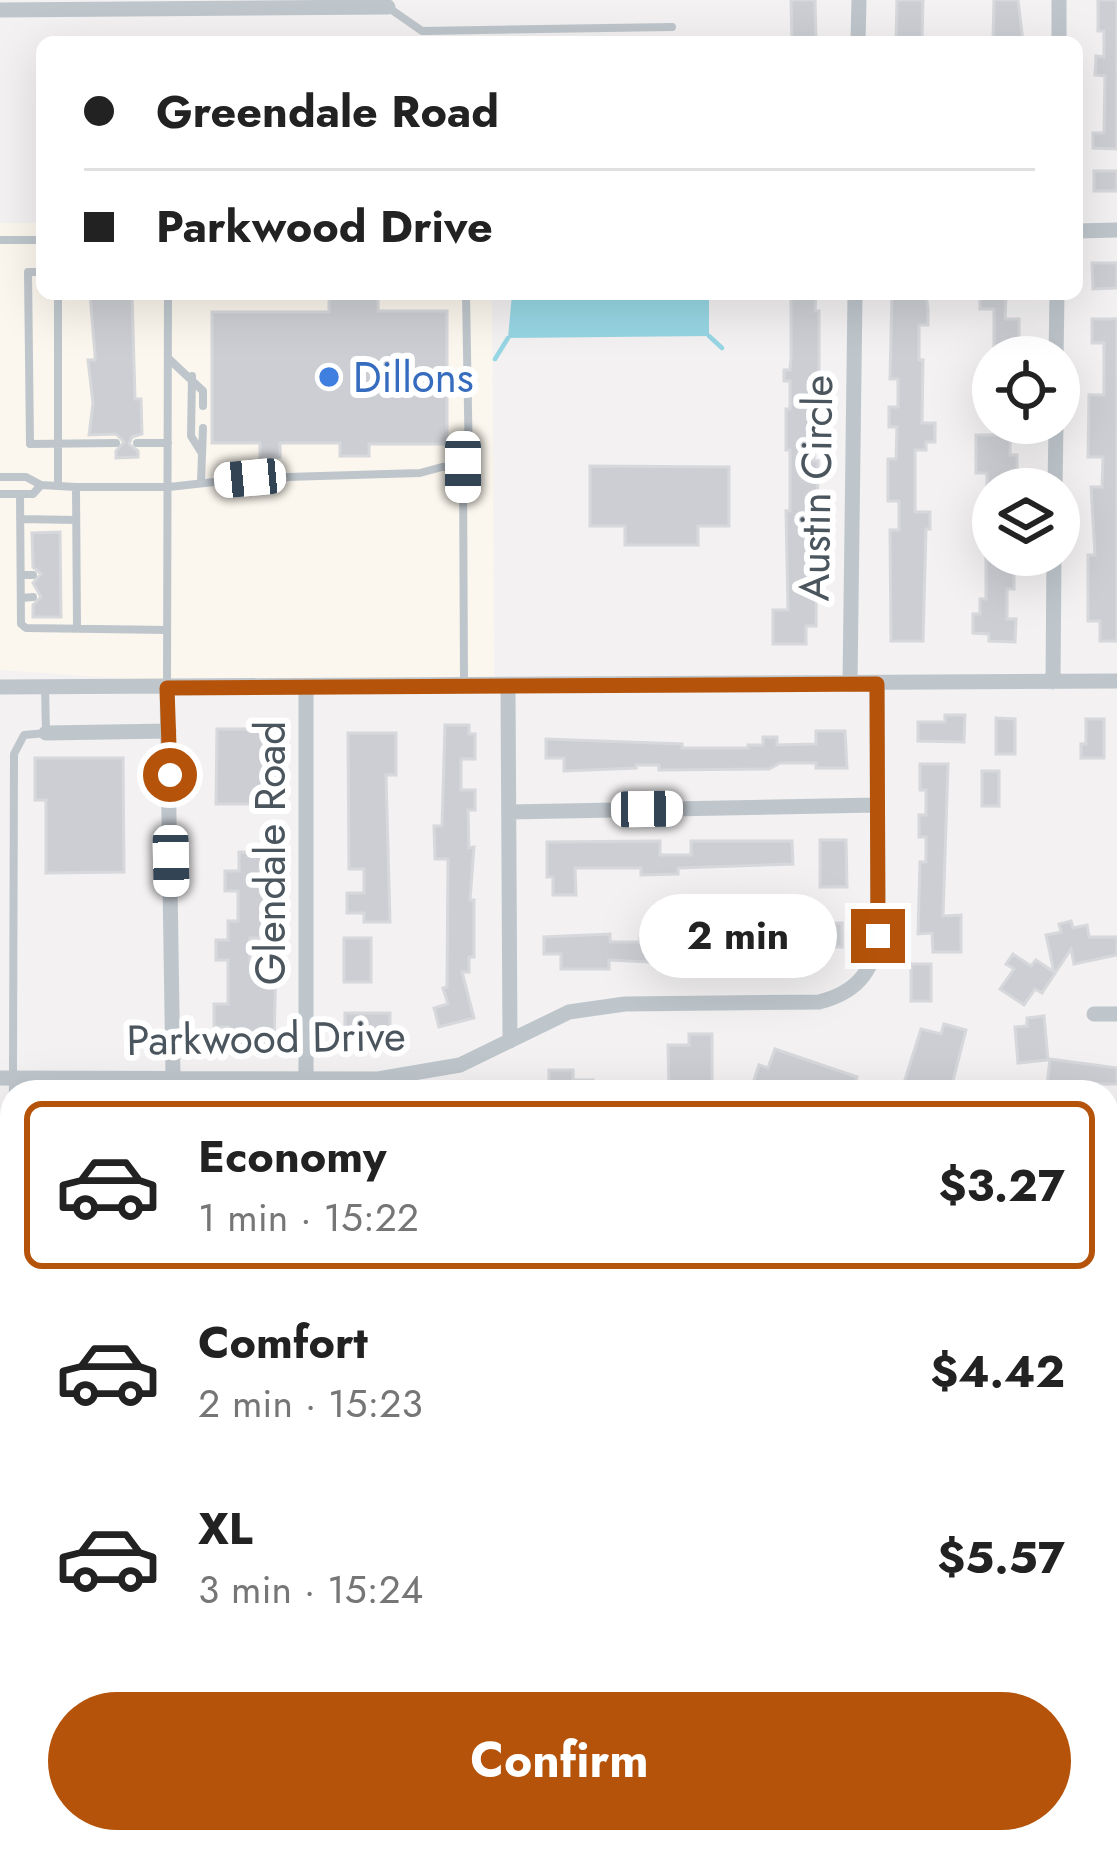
<!DOCTYPE html>
<meta charset="utf-8">
<style>
:root{--surface:#fff;--page:#f2f2f2;--text:#222;--muted:#767676;--line:#e0e0e0;--accent:#b45309}
body{margin:0;font-family:Jost,sans-serif;background:var(--page);color:var(--text);height:100vh;display:flex;flex-direction:column;font-size:45px;white-space:nowrap}
*{box-sizing:border-box;margin:0}
p{font-size:39px;color:var(--muted)}
.icon{flex:none;width:66px;height:66px;fill:none;stroke:currentColor;stroke-width:2;stroke-linecap:round;stroke-linejoin:round}
.map{position:relative;flex:1;overflow:hidden}
.sheet{position:absolute;left:0px;top:1080px;width:1119px;height:774px;display:flex;flex-direction:column;background:var(--surface);border-radius:36px 36px 0 0;box-shadow:0 12px 48px #0002}
.sheet>*{flex:none}
.guide{position:absolute;left:36px;top:36px;width:1047px;height:264px;border-radius:18px;box-shadow:0 12px 48px #0002;display:grid;align-content:center;height:264px;padding:0 48px;background:var(--surface)}
.controls{position:absolute;left:972px;top:336px;display:grid;gap:24px}
.controls a{display:grid;place-items:center;width:108px;height:108px;border-radius:50%;background:var(--surface);box-shadow:0 12px 48px #0002;font-size:60px}
.end{position:absolute;width:54px;height:54px;margin:-27px;border:15px solid #b45309;background:#fff;box-shadow:0 0 0 6px #fff}
.from{border-radius:50%}
.bubble{position:absolute;height:84px;border-radius:42px;background:var(--surface);box-shadow:0 12px 48px #0002;font-size:39px;font-weight:700;line-height:84px;text-align:center}
.car{position:absolute;width:36px;height:72px;margin:-36px -18px;border-radius:15px;box-shadow:0 0 9px 3px #0007;background:linear-gradient(#fff 24%,#345 0 40%,#fff 0 76%,#345 0 86%,#fff 0)}
.guide b{display:flex;align-items:center;gap:42px;height:114px;font-size:45px}
.guide b+b{border-top:3px solid var(--line)}
.guide i{width:30px;height:30px;background:var(--text)}
ul{padding:21px 0 0;list-style:none}
li{display:flex;align-items:center;gap:36px;height:168px;margin:0 24px 18px;padding:0 24px;border:6px solid transparent;border-radius:18px}
li div{flex:1}
li b{display:block;font-size:45px}
li em{font-style:normal;font-weight:700}
li.on{border-color:var(--accent)}
li>.icon{width:108px;height:108px;stroke-width:1.5}
.button{display:flex;gap:24px;margin-top:auto;padding:24px 48px}
.button a{flex:1;height:138px;border-radius:72px;background:var(--accent);color:#fff;font-size:48px;font-weight:700;line-height:138px;text-align:center}
.map>svg:first-child{display:block}
</style>
<div class="map">
<svg width="1117" height="1854" viewBox="0 0 1117 1854">
<rect width="100%" height="100%" fill="#f3f1f1"/>
<path fill="#fbf7ee" d="M0,223H42V294H492L494,679H128L0,670Z"/>
<path fill="#97d6e4" d="M512,294H709V336L508,338Z
M1107,1427L1117,1432V1693L1107,1711Z
M623,1842H710L709,1854H652Z"/>
<g fill="none" stroke-linecap="round" stroke-linejoin="round">
<path stroke="#97d6e4" stroke-width="4.5" d="M709,336L722,348
M495,359L508,338"/>
</g>
<path fill="#ccced3" stroke="#d6d8dc" stroke-width="3" d="M791,0H815L816,42H792Z
M897,0H923L922,42H896Z
M994,0H1018L1023,42H993Z
M1098,0H1117V149L1093,148V133H1104L1105,76L1095,75L1096,56L1104,57V31H1098Z
M1094,171H1117V191H1094Z
M1092,263H1117V288L1093,289Z
M90,294H132L135,399H141L142,434L132,437L129,444L138,451V457L116,458V451L124,442L116,434L89,435L93,403L88,360H95V354Z
M329,294H378V311H447V444H369V456H340V443H280V457H260V443H212V312H329Z
M791,294H816L815,311H819V429H814V461H818L816,626H806V644H773V610H788L786,511H790V450H786V409H790V381H784V370H790L791,359Z
M892,294H926L928,309V325H919V360H923L922,423H935V442H926V450H915V512H930V529H926L923,641H891L890,530H899V501H888V459H896L897,427H889V407H898V379H890Z
M980,294H1006L1005,319H1019V357H994V309H980Z
M1092,319H1117V641H1100V621H1088V555H1095L1091,487H1102L1103,457H1088L1089,395H1104V343H1092Z
M976,435H1010V455H1017V473H1010V489H987V473H976Z
M590,466L729,467V526H698V545H625V526H590Z
M60,532L61,617H33V605L41,597L33,583L41,574L33,567L32,533Z
M986,555H1014V589H1007V619H1016L1015,642L989,641V634L973,633V614H980V599H986Z
M945,715H965L964,742L918,741V722H945Z
M996,718L1015,719V754H996Z
M1086,719H1104V758H1081V744H1086Z
M445,725H469V734H475V759H461V790H475V810H468L469,848L474,847L470,900H474V957H469V972H462L474,1018L439,1027L434,1008L448,1004L443,988L447,987L448,859H435L434,826H442Z
M217,729H264V776H275V804H216Z
M816,731H845L847,768H816V763H780L769,769L659,770V765H636V768L564,771V758H546V739L682,744V748H748V745H763V737H777V745L816,744Z
M348,733H396V775H386L390,922H364V913H347V893H364V869H349Z
M35,758H123L124,872L46,873V800H35Z
M920,764H948L943,916L961,915V952H933L932,933L918,934L920,862H926V837H919V815H926V790H920Z
M982,771H999V806H982Z
M820,840H846L847,887H820Z
M660,841V855H691V841H792L793,864L678,868V874L641,875V868H575L576,895H553V877H547V842Z
M239,852L275,853V869H260V892L275,893L276,938H250V961H276L274,1045H228V1027H214V1004H228V960H216V940H228V921H238V891H225V871H239Z
M1071,921L1073,928L1087,925L1089,937H1117V955L1074,964L1071,949L1042,993L1035,989L1024,1005L1000,989L1014,969L1006,964L1013,954L1031,966L1036,960L1054,972L1046,935L1061,932L1059,924Z
M805,923H842V947H822V959H795V964L773,965V960L760,961V957L730,958V966L609,960V969H561V954H544V937L610,934V942H640V937H657V932H680V945H746L745,939L805,938Z
M344,938H371V982H344Z
M911,964H931V1001H911Z
M345,1013H390V1039H345Z
M1044,1016L1048,1060L1018,1063L1015,1027L1027,1026V1018Z
M944,1024L966,1030L950,1092H926V1088L904,1083L921,1029L941,1034Z
M689,1034H712V1092H669L668,1045H689Z
M775,1049L857,1077L852,1092L751,1089L759,1065L768,1068Z
M1050,1059L1117,1068V1084H1092L1091,1092L1047,1086Z
M549,1070H573V1080H593V1092H549Z
M188,1842H237V1846L214,1854H192Z
M289,1842H315L321,1854H295Z
M403,1842H432L447,1854H418Z"/>
<g fill="none" stroke-linecap="round" stroke-linejoin="round">
<path stroke="#bec6cc" stroke-width="8" d="M389,8L422,31L672,27
M0,240H42
M42,272H28L30,444L116,443
M169,359L203,391V406
M192,376L191,436L201,452
M137,443H168
M463,467H469L466,294
M0,477H26L41,485L76,487H169L250,478L420,473L442,467H463L464,683
M201,482L203,428
M58,486V294
M76,487L77,628
M0,494H33L41,485
M20,494L21,624L26,628L167,630
M20,519L76,520
M21,575H33
M21,598L33,597
M167,686L168,294
M12,1381L14,754L24,735L46,733L45,687"/>
<path stroke="#bec6cc" stroke-width="15" d="M0,10L388,7
M858,42L859,0
M1059,42V0
M1077,231L1117,230
M1056,357L1057,294
M1055,489L1056,423
M1053,682L1054,555
M850,684L855,294
M306,686V1092
M0,687L1117,681
M508,687L510,1041
M167,688L173,1078
M46,733L169,731
M509,812L877,805
M1094,1014H1117
M0,1078L378,1079L460,1065L569,1012L625,1004L819,1002C855,993 873,973 878,936L877,684
M1107,1244L1117,1245
M0,1579H12
M155,1842V1854
M356,1842L363,1854
M1108,1854L1117,1752"/>
</g>
<g fill="none" stroke-linecap="round" stroke-linejoin="round">
<path stroke="#b45309" stroke-width="15" d="M170,775L167,688L877,684L878,936"/>
</g>
<circle fill="#3f7fe0" stroke="#fff" stroke-width="4.5" cx="329" cy="377" r="12"/>
<g text-anchor="middle" dominant-baseline="central" stroke-width="12" stroke-linejoin="round" paint-order="stroke">
<g font-size="42" fill="#366cbe" stroke="#fff" text-anchor="start">
<text x="353" y="377">Dillons</text>
</g>
<g font-size="42" fill="#4b555d" stroke="#fff">
<text transform="translate(816 488) rotate(-89)">Austin Circle</text>
<text transform="translate(270 853) rotate(-90)">Glendale Road</text>
<text transform="translate(266 1038) rotate(-1)">Parkwood Drive</text>
</g>
</g>
</svg>
<div class="controls">
<a><svg class="icon" aria-label="locate" viewBox="0 0 24 24"><circle cx="12" cy="12" r="6"/><path d="M12 2v4M12 18v4M2 12h4M18 12h4"/></svg></a>
<a><svg class="icon" aria-label="layers" viewBox="0 0 24 24"><path d="M12 4l9 5-9 5-9-5zM3 14l9 5 9-5"/></svg></a>
</div>
<i class="end from" style="left:170px;top:775px"></i>
<i class="end" style="left:878px;top:936px"></i>
<div class="bubble" style="left:639px;top:894px;width:198px">2 min</div>
<i class="car" style="left:463px;top:467px;rotate:180deg"></i>
<i class="car" style="left:250px;top:478px;rotate:265deg"></i>
<i class="car" style="left:647px;top:809px;rotate:89deg"></i>
<i class="car" style="left:171px;top:861px;rotate:179deg"></i>
<div class="guide">
<b><i class="from"></i>Greendale Road</b>
<b><i></i>Parkwood Drive</b>
</div>
<section class="sheet">
<ul>
<li class="on"><svg class="icon" aria-label="car" viewBox="0 0 24 24"><path d="M5 17H2v-5l4-1 3-4h7l3 4 3 1v5h-3M9 17h6M6 11h13"/><circle cx="7" cy="17" r="2"/><circle cx="17" cy="17" r="2"/></svg><div><b>Economy</b><p>1 min · 15:22</p></div><em>$3.27</em></li>
<li><svg class="icon" aria-label="car" viewBox="0 0 24 24"><path d="M5 17H2v-5l4-1 3-4h7l3 4 3 1v5h-3M9 17h6M6 11h13"/><circle cx="7" cy="17" r="2"/><circle cx="17" cy="17" r="2"/></svg><div><b>Comfort</b><p>2 min · 15:23</p></div><em>$4.42</em></li>
<li><svg class="icon" aria-label="car" viewBox="0 0 24 24"><path d="M5 17H2v-5l4-1 3-4h7l3 4 3 1v5h-3M9 17h6M6 11h13"/><circle cx="7" cy="17" r="2"/><circle cx="17" cy="17" r="2"/></svg><div><b>XL</b><p>3 min · 15:24</p></div><em>$5.57</em></li>
</ul>
<div class="button"><a>Confirm</a></div>
</section>
</div>
